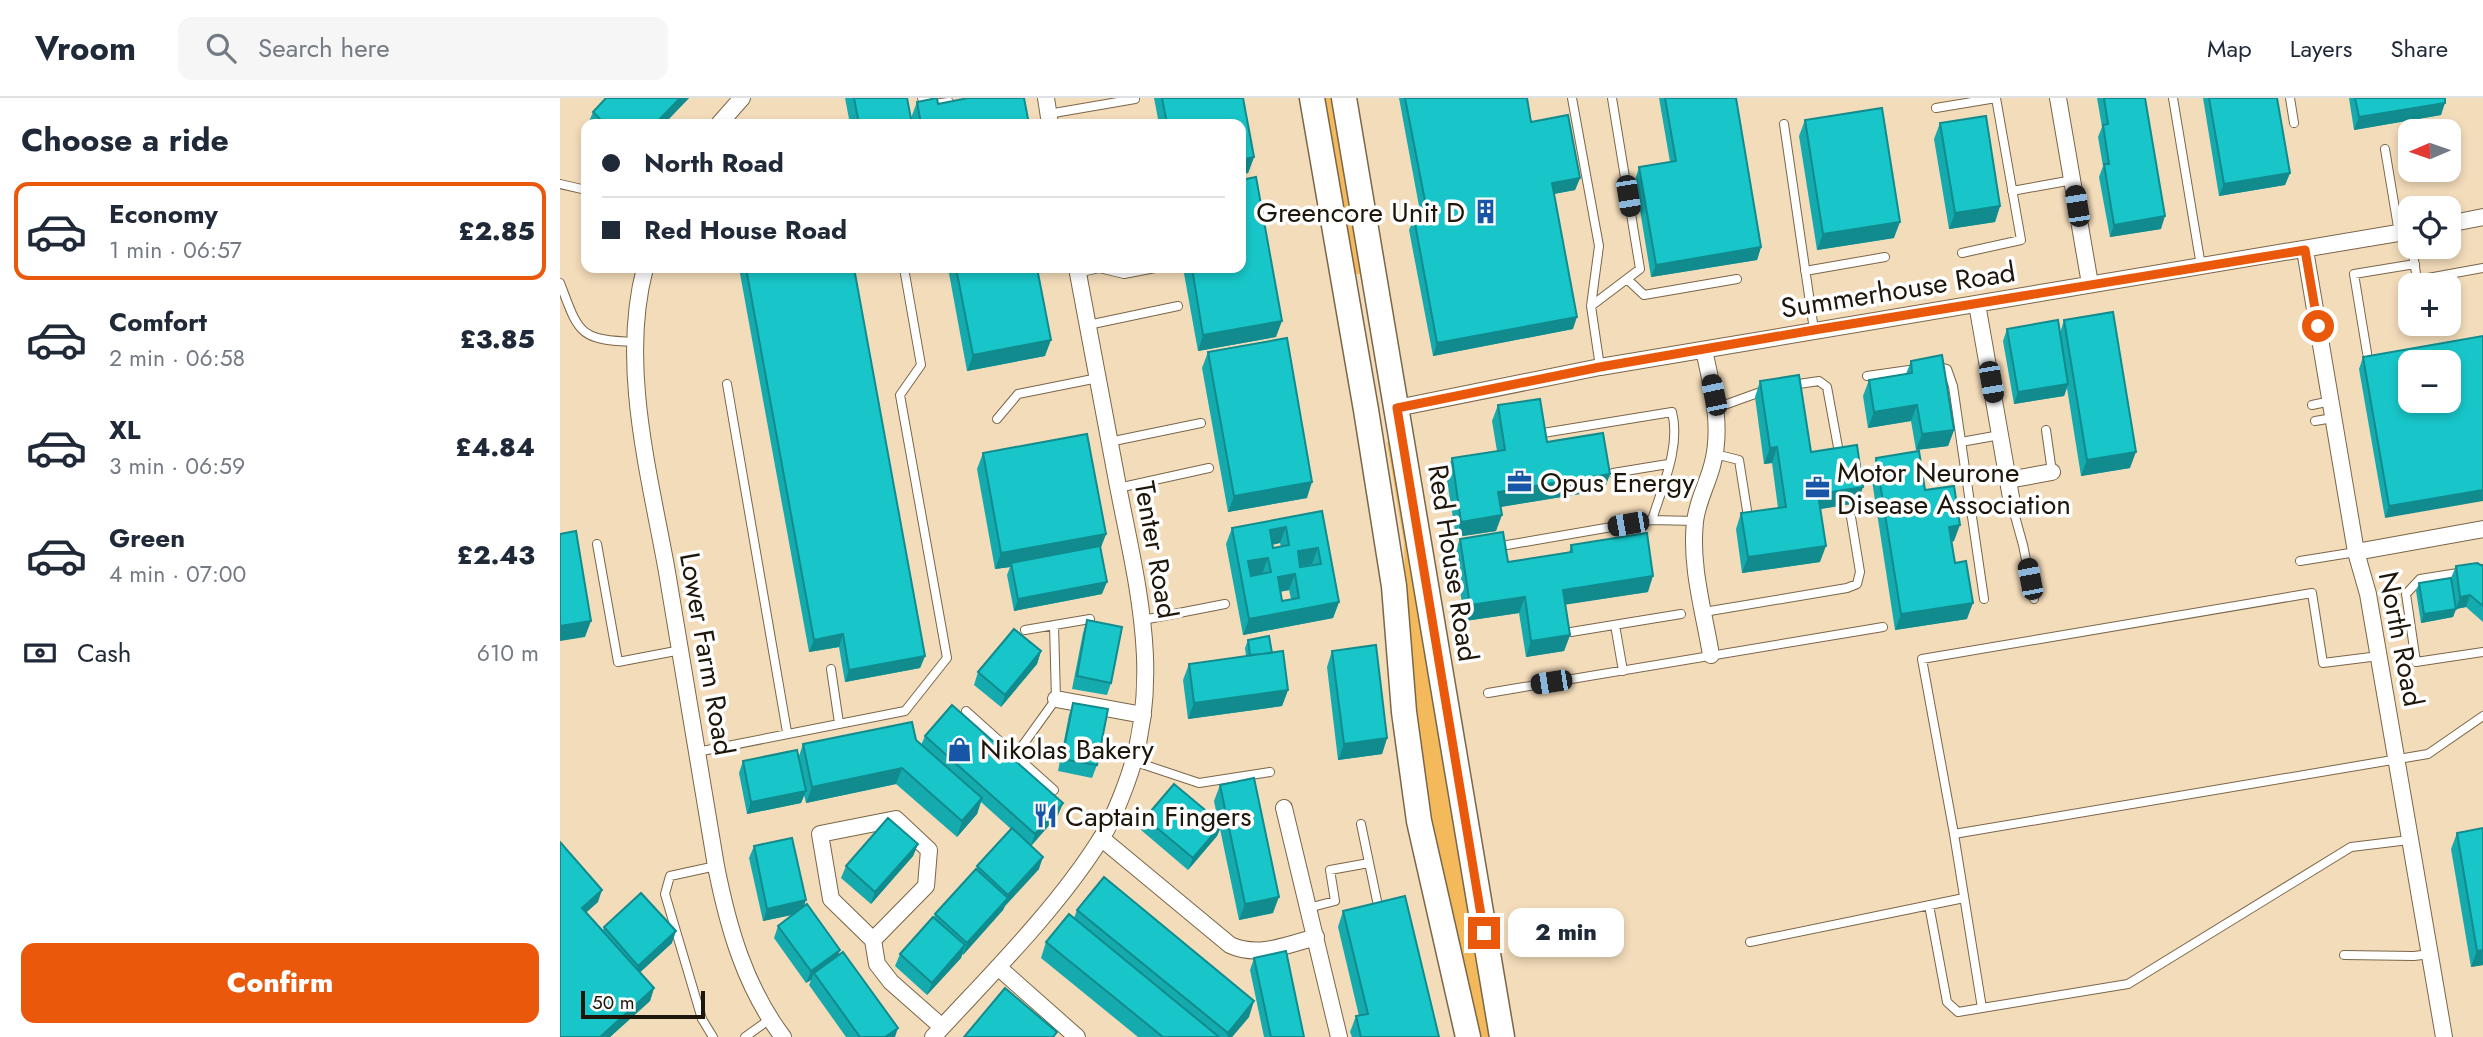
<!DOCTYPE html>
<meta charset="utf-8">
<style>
:root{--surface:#fff;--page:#f6f6f7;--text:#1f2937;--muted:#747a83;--line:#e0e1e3;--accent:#ea580c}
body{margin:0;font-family:Jost,sans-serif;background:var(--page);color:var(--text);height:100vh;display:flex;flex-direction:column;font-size:26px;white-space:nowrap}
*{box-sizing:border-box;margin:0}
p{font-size:23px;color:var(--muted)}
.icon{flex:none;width:38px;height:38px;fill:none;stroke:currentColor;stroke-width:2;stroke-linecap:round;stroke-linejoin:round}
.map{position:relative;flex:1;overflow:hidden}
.drawer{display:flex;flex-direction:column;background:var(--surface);width:560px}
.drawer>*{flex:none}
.hud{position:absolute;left:21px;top:21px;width:665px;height:154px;border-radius:14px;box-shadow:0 4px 10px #0003;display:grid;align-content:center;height:154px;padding:0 21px;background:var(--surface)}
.needle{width:46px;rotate:268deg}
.controls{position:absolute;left:1838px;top:21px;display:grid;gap:14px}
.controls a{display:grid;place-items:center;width:63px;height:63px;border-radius:14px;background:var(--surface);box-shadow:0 4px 10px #0003;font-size:35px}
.scale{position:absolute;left:21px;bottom:18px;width:124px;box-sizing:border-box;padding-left:7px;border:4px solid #1e160a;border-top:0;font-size:19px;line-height:24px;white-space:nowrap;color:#1e160a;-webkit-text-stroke:5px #fff;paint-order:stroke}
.end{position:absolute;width:32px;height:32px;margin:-16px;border:9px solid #ea580c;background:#fff;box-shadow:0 0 0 4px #fff}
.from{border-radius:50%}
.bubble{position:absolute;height:49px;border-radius:14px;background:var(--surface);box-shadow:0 4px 10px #0003;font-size:23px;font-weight:800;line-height:49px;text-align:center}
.car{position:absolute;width:21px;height:42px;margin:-21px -10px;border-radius:9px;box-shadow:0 0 5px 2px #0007;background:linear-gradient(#222 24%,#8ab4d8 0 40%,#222 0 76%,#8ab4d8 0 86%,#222 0)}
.hud b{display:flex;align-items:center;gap:24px;height:66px;font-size:26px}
.hud b+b{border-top:2px solid var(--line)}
.hud i{width:18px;height:18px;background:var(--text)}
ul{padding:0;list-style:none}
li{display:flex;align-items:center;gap:21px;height:98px;margin:0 14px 10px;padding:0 7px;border:4px solid transparent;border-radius:14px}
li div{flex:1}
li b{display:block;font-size:26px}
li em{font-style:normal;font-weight:800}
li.current{border-color:var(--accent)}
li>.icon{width:63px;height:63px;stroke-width:1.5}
h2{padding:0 21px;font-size:32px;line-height:84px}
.pay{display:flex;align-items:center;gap:18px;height:77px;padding:0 21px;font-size:26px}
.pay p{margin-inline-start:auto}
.primary-button{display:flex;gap:14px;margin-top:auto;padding:14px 21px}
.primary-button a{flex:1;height:80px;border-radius:14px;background:var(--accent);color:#fff;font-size:28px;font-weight:800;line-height:80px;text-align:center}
header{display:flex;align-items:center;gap:42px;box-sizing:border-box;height:98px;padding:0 35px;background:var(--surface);border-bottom:2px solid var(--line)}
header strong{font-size:33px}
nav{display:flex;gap:38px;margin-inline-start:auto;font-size:24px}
.search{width:490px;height:63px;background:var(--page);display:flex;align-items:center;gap:18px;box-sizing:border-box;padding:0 24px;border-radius:14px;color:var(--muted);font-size:26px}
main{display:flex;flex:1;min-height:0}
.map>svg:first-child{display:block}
</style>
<header>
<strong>Vroom</strong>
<div class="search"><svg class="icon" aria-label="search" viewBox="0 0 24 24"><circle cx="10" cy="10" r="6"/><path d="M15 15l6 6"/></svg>Search here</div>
<nav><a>Map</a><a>Layers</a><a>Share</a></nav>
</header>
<main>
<section class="drawer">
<h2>Choose a ride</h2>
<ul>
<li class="current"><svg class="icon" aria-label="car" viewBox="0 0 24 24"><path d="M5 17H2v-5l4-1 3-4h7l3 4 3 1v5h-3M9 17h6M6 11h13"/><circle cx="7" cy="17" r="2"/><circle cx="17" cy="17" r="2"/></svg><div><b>Economy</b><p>1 min · 06:57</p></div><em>£2.85</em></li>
<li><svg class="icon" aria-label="car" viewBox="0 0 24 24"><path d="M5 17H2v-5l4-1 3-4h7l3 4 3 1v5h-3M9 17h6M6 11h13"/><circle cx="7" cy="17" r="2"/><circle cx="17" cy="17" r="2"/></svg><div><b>Comfort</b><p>2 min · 06:58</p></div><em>£3.85</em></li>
<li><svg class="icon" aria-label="car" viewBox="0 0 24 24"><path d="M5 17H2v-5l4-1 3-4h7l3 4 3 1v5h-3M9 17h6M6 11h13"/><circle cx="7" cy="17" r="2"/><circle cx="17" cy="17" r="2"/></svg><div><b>XL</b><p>3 min · 06:59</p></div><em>£4.84</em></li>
<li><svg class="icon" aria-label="car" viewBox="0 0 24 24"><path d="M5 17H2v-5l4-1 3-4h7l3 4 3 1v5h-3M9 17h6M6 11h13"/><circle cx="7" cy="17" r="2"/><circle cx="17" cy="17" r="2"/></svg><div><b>Green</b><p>4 min · 07:00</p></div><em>£2.43</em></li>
</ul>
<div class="pay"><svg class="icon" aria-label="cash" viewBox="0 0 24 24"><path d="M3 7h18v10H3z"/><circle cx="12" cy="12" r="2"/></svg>Cash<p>610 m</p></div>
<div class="primary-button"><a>Confirm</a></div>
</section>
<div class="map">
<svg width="1923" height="939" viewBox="0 0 1923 939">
<rect width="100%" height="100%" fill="#f3dcba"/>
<path fill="#f3b95b" d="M762,0H775L803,176H794Z
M827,344H831L932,939H918L876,756L861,667L846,526L844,445Z"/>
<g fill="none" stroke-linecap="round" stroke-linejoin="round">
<defs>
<path id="service" d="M362,0L373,6L389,4
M1012,0L1039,148L1031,208L1040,269
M1613,0L1641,168
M1730,0L1734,25
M1376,10L1436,0L1461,142L1402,155
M488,16L575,1
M1224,26L1254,232
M1825,51L1839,135
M0,86L26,92
M1452,93L1513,82
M1852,149L1857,182L1923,170
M1245,173L1325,159
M518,175L539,170L564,176L595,170
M1067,181L1084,197L1177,181
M0,185C19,235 18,242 75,244
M1031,208L1080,171L1052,0
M528,227L618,208
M1807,255L1794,176L1855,166
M1376,268L1387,271L1393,288L1424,501
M1307,278L1356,271
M167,286L227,634
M1232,287L1259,283L1267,289L1280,360
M1752,307L1771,303
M1156,310L1206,292
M437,321L458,296L538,280
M1755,323L1773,320
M1486,332L1492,374
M983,335L1112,314C1121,349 1102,389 1092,422
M549,344L641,325
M1401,344L1440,337
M1155,356L1179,362L1189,425
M1053,375L1108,366
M558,390L649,370
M1453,411L1463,447L1474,501
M37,446L58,564L121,552
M947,447L1092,422L1135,423
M1740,463L1796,454
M1923,471L1860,481L1846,496L1856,564L1923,554
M1144,514L1287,490L1297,486L1300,474L1291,419
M583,522L665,506
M1055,527L1063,573
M465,532L530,521
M1011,534L1121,516
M1819,558L1763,565L1752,495L1362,561L1394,736L1422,910L1568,886L1791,749L1849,742
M271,571L279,625
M928,595L1323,529
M406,613L494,692
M137,654L345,613L387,560L340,297L361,267L344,170
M455,658L496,601L494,527
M573,663L639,685L710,674
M801,726L817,803
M1394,736L1868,656L1923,618
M1369,807L1387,904L1398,914L1422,910
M748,810L775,803L770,772L809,765
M1190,844L1404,800
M1784,857L1854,858L1870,856
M153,939L142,921L105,796L110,778L156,768
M185,939L210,921"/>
<path id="minor" d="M486,0L490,26
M1498,0L1530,186
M159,26L182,0
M1888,126L1923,119
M1745,152L1796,454L1808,496L1884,939
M85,170C59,267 90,378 107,474C124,572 140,670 156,768C168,829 185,889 223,939
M1417,206L1453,411
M1144,252C1152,290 1163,329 1152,368C1147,387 1137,404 1135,424C1130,468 1144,514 1151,557
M837,310L1040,269L1850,133
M1448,382L1492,374
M1796,454L1923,431
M496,601L583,617
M724,710L779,939
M541,740L670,847C698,860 727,847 756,839
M313,842L366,788L369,752L336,721L260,736L271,801L313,842L317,866L331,884L382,929
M438,869L517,939
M373,939C429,878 496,812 540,742C551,726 558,707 565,689C605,584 577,488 557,383C543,312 530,241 517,170"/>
<path id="primary" d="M752,0L806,312L834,488L844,614L859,723L908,939
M784,0L942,939"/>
</defs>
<use href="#service" stroke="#7a6648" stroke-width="10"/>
<use href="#minor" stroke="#7a6648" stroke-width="18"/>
<use href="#primary" stroke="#7a6648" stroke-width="27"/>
<use href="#service" stroke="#fff" stroke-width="8"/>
<use href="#minor" stroke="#fff" stroke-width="16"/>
<use href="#primary" stroke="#fff" stroke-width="24"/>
</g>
<path fill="#15aaad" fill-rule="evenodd" d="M129,0L104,26H28L33,14Z
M285,0H347L352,26H290Z
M594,0H683L694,59L688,75L681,26H599Z
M839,0H967L971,24L1020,80L1015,92L994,96L1013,231L873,258L849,132L854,120L861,119Z
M1099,0H1176L1201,149L1197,162L1091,179L1075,82L1079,69L1110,64Z
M1537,0H1585L1601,131L1550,139L1539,79L1543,68L1538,39L1542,29Z
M1643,0H1717L1730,75L1725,87L1659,98Z
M1789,0H1885L1881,17L1794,32Z
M357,4L378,6L469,26H353L351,20Z
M1245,22L1334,140L1257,152L1239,38Z
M1380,25L1440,108L1435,124L1389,131L1374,41Z
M179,170H294L365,558L360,570L285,584L279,549L249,554Z
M388,170H477L485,258L407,273Z
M623,170H681L716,239L638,253Z
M1504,222L1570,370L1521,378L1507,290L1504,298L1454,306L1443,243L1447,231L1500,235Z
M1923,238L1825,420L1799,271L1803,259Z
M648,254L747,400L668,414L642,270Z
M1351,263L1394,332L1388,348L1356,352L1351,323L1308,330L1303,298L1309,282L1346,276Z
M1200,283L1251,354L1298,405L1261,411L1260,464L1182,475L1176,431L1181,415L1218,410L1212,365L1204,366L1195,299Z
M938,307L987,344L1050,376L1044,392L941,409L936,433L896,439L886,376L892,360L937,353L932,323Z
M423,355L546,436L540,450L542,496L454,513L447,477L450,469L435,471L417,371Z
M1316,360L1365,392L1394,443L1392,444L1395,465L1407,521L1335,532L1311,376Z
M762,413L779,504L773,520L683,537L666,446L672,430ZM720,445L721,449L713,450L712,447ZM729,492L731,501L722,503L720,494Z
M900,441L948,464L1009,455L1011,447L1088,494L1005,506L1010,537L1004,553L966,559L959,515L905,523L894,457Z
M1896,468H1923V524L1906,509L1896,511L1893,519L1861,525L1856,493L1859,485L1891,480Z
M527,522L551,585L547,597L512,591L523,535Z
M688,542L712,555L728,592L722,608L628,621L623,582L629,566L686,558L685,550Z
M481,553L477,566L441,609L414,587L418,574Z
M772,553L827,640L822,656L778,662L767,569Z
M513,605L537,667L532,680L498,673L509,617Z
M365,638L503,705L498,717L471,748L479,771L445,808L443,812L403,857L402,856L401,860L367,897L335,868L340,856L374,819L375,816L416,771L417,768L451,731L421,704L417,716L397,739L336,686L246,705L244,697L241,705L187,716L179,675L183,663L239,658L243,646L356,642L361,647Z
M660,687L713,815L679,822L660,731L657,738L628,772L581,732L585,720L658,723L654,703Z
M1923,730V867L1911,869L1891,751L1897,735Z
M0,744L38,804L26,814L43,832L44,829L112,845L80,874L94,890L90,903L50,939H0Z
M358,746L353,758L311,806L281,780L286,768Z
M194,748L243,809L335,939H286L249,887L251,882L246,885L214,840L218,828L234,816L203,823L189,760Z
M517,812L689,919L672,939H578L481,860L486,844L514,820Z
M783,813L879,939H792L790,934L796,918H799L778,829Z
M694,860L744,939H704L690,872Z"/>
<path fill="#118b8d" d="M120,0H129L104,26H95Z
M1885,5L1881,17L1794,32L1799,19Z
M694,59L688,75L681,77V62Z
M1730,75L1725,87L1659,98L1664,86Z
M1020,80L1015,92L988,97L992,85Z
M1440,108L1435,124L1389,131L1395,115Z
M1605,118L1601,131L1550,139L1554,127Z
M1340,124L1334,140L1257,152L1263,136Z
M1201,149L1197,162L1091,179L1096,167Z
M1017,219L1013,231L873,258L877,245Z
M722,223L716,239L638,253L643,237Z
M491,242L485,258L407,273L413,257Z
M1508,286L1504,298L1454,306L1458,294Z
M1357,307L1351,323L1308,330L1314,314Z
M1394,332L1388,348L1356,352L1362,336Z
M1217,349L1212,365L1204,366L1210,350Z
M1576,354L1570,370L1521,378L1527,362Z
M1050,376L1044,392L933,410L938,394Z
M752,384L747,400L668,414L674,398Z
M1303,389L1298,405L1253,412L1258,396Z
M1923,392V403L1825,420L1829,408Z
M942,417L936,433L896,439L901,424Z
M1400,427L1394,443L1384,445L1389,429Z
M726,429L720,445L704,448L710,432Z
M546,436L540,452L451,465L450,469L435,471L441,455Z
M1266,448L1260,464L1182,475L1188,459Z
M758,450L752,466L732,469L738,453Z
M708,460L702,476L682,479L688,463Z
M735,476L729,492L712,495L718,479Z
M1093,478L1088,494L997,508L1003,492Z
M547,484L542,496L454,513L458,501Z
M1910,497L1906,509L1896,511L1900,499Z
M965,499L959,515L905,523L910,507Z
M779,504L773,520L683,537L689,521Z
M1413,505L1407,521L1335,532L1341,516Z
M1896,511L1893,519L1861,525L1864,516Z
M31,523L25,539L0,543V528Z
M283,536L279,549L249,554L254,542Z
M1010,537L1004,553L966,559L971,543Z
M481,553L477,566L441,609L445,597Z
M365,558L360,570L285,584L289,572Z
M728,592L722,608L628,621L634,605Z
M827,640L822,656L778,662L784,646Z
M342,670L336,686L246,705L252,689Z
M246,693L241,705L187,716L191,704Z
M422,700L417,716L397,739L402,723Z
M503,705L498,717L471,748L475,736Z
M662,726L657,738L628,772L633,760Z
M358,746L353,758L311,806L315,794Z
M483,759L479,771L445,808L443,812L403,857L407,845L446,802L448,797Z
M42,792L38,804L18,822L22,810Z
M719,799L713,815L679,822L685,806Z
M246,802L242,815L203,823L207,811Z
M116,833L112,845L74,880L78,868Z
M405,847L401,860L367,897L372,885Z
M280,852L276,864L254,875L251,882L246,885L251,873Z
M1923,852V867L1911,869L1917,853Z
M94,890L90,903L50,939H40Z
M694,903L689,919L672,939H667L668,935Z
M338,930L335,939H325Z"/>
<path fill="#18c6c9" stroke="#118b8d" stroke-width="2" fill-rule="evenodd" d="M46,0H120L95,26H45L33,14Z
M294,0H347L352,26H299Z
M377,0L378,6L408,0H464L469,26H361L357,4Z
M602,0H683L694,59L681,62V26H607Z
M845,0H967L971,24L1008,17L1020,80L992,85L1017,219L877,245L854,120L868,118Z
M1105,0H1176L1201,149L1096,167L1079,69L1116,63Z
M1544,0H1585L1605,118L1554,127L1544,66H1549L1543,27L1548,26Z
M1649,0H1717L1730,75L1664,86Z
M1795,0H1885V5L1799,19Z
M1322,10L1340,124L1263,136L1245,22Z
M1426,18L1440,108L1395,115L1380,25Z
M696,79L722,223L643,237L632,170H681V82Z
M186,170H294L365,558L289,572L283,536L254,542Z
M396,170H477L491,242L413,257Z
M1553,214L1576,354L1527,362L1504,222Z
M1498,222L1508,286L1458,294L1447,231Z
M1923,238V392L1829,408L1803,259ZM1850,264H1888V303H1850Z
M727,240L752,384L674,398L648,254Z
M1382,257L1394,332L1362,336L1357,307L1314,314L1309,282L1352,275L1351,263Z
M1239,277L1251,354L1297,347L1303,389L1258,396L1266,448L1188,459L1181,415L1226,409L1217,349L1210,350L1200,283Z
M980,301L987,344L1043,335L1050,376L938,394L942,417L901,424L892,360L945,352L938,307Z
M527,336L546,436L441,455L423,355Z
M1359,353L1365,392L1394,388L1400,427L1389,429L1395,465L1406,463L1413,505L1341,516L1316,360Z
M762,413L779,504L689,521L672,430ZM726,429L729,447L713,450L710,432ZM758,450L761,466L740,469L738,453ZM708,460L711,474L691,478L688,463ZM735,476L739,500L722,503L718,479Z
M16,433L31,523L0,528V436Z
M943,434L948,464L1012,454L1011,447L1087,435L1093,478L1003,492L1010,537L971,543L965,499L910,507L900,441Z
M540,448L547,484L458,501L451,465Z
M1917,465L1923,468V508L1910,497L1900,499L1896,468Z
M1891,480L1896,511L1864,516L1859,485Z
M527,522L562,529L551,585L517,578Z
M454,531L481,553L445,597L418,574Z
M709,538L712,555L690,557L688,542Z
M816,547L827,640L784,646L772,553Z
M723,553L728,592L634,605L629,566Z
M513,605L548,611L537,667L502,661Z
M392,607L503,705L475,736L365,638Z
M352,624L356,642L422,700L402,723L342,670L252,689L243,646Z
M237,652L246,693L191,704L183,663Z
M694,680L719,799L685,806L660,687Z
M614,686L662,726L633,760L585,720Z
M328,720L358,746L315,794L286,768Z
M452,730L483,759L448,797L417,768Z
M1923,730V852L1917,853L1897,735Z
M232,740L246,802L207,811L194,748Z
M0,744L42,792L22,810L94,890L40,939H0Z
M416,771L448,800L407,845L375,816Z
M544,779L694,903L668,935L517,812Z
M81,795L116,833L78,868L44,829Z
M845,798L879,939H801L796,918L808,916L783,813Z
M247,806L280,852L251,873L218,828Z
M509,816L659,939H603L486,844Z
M373,819L405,847L372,885L340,856Z
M726,853L744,939H711L694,860Z
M283,854L338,930L325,939H300L254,875Z
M445,890L497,934L493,939H404Z"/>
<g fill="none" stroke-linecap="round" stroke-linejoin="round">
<path stroke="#ea580c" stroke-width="9" d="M924,835L837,310L1040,269L1254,232L1745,152L1758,228"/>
</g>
<defs>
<symbol id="building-bare" viewBox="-9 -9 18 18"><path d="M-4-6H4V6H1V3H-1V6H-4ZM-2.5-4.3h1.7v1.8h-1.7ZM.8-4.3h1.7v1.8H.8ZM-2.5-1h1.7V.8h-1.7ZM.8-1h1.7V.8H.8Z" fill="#1756a6" stroke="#fff" stroke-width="2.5" paint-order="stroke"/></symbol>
<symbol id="office-bare" viewBox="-9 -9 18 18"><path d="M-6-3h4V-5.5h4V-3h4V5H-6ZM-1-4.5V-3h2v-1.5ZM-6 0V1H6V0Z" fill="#1756a6" stroke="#fff" stroke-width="2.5" paint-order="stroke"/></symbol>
<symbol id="shop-bare" viewBox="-9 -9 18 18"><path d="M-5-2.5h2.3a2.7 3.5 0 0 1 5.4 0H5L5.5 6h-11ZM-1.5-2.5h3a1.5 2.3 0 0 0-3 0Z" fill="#1756a6" stroke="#fff" stroke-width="2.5" paint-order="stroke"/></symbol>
<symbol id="restaurant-bare" viewBox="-9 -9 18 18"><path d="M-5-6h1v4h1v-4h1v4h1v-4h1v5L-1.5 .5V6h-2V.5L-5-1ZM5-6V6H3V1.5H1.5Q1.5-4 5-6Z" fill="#1756a6" stroke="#fff" stroke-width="2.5" paint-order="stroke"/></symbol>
</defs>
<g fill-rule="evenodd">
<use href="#building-bare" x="908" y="96" width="35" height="35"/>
<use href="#office-bare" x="942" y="366" width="35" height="35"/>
<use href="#office-bare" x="1240" y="372" width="35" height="35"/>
<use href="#shop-bare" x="382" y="634" width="35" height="35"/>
<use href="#restaurant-bare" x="468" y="700" width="35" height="35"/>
</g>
<g text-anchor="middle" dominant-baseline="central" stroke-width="7" stroke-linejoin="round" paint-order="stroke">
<g font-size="28" fill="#1e160a" stroke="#fff" text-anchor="start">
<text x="905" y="114" text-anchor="end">Greencore Unit D</text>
<text x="1277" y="374">Motor Neurone<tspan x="1277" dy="32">Disease Association</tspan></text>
<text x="980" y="384">Opus Energy</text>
<text x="420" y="651">Nikolas Bakery</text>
<text x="505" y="718">Captain Fingers</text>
</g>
<g font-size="28" fill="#1e160a" stroke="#fff">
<text transform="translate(1338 192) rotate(-9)">Summerhouse Road</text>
<text transform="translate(596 452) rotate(80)">Tenter Road</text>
<text transform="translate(893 465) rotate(81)">Red House Road</text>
<text transform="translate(1841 541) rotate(79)">North Road</text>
<text transform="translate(147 556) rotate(80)">Lower Farm Road</text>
</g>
</g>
</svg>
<div class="controls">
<a><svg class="needle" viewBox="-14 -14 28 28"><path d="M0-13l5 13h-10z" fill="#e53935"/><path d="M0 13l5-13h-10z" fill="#747a83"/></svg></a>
<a><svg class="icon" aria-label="locate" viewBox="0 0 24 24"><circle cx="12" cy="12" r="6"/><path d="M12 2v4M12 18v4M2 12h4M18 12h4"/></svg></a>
<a>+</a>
<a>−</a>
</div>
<div class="scale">50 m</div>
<i class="end from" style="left:1758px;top:228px"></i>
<i class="end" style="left:924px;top:835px"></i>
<div class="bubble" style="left:948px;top:810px;width:116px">2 min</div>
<i class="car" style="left:1068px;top:98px;rotate:171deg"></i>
<i class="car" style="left:1517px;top:108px;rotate:351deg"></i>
<i class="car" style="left:1431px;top:284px;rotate:170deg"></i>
<i class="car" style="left:1154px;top:297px;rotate:348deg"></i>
<i class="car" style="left:1068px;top:426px;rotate:260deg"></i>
<i class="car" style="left:1470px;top:481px;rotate:349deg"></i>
<i class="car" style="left:991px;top:584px;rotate:261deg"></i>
<div class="hud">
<b><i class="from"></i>North Road</b>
<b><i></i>Red House Road</b>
</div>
</div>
</main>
